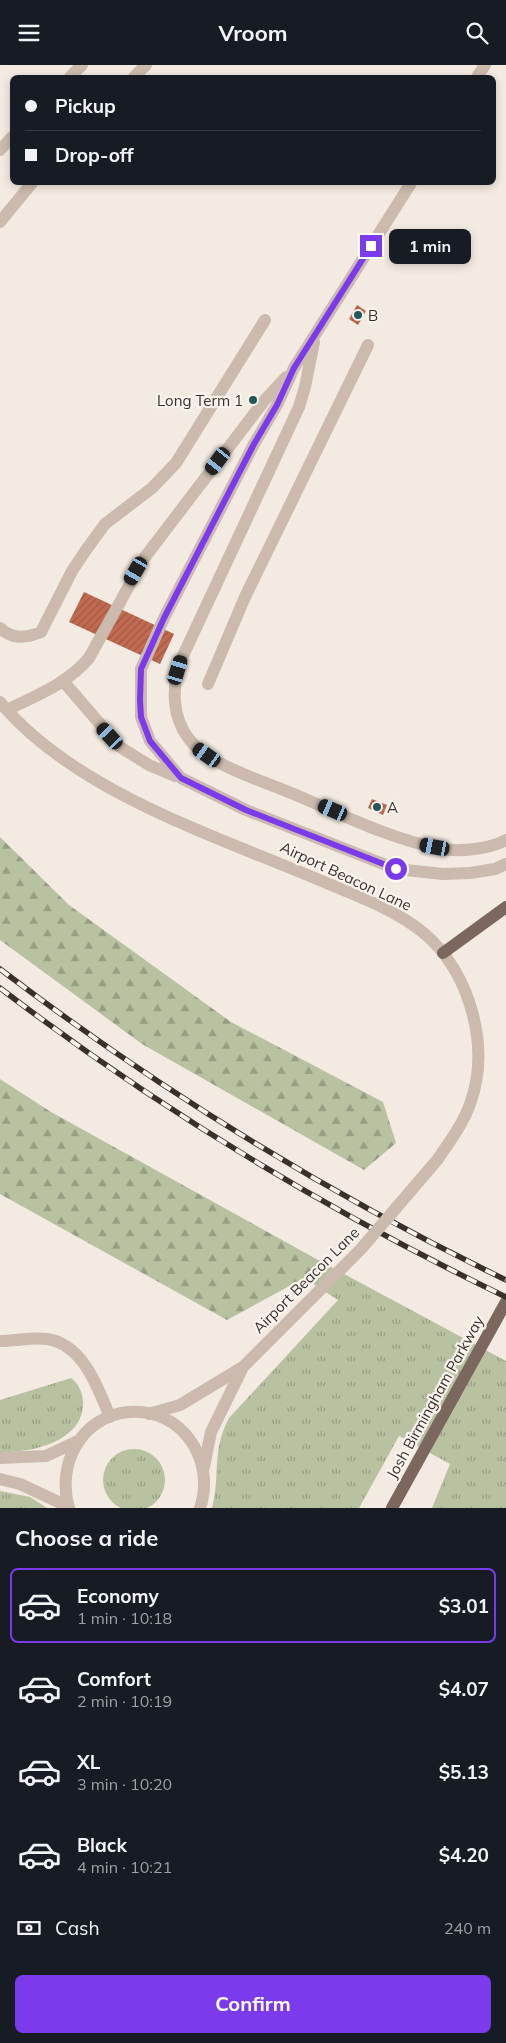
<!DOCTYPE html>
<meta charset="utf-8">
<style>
:root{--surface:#171b24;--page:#20242c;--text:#f1f3f6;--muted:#9ea1a6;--line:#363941;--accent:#7c3aed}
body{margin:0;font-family:Mulish,sans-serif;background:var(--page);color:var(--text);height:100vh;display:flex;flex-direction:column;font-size:19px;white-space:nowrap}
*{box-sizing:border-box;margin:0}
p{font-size:16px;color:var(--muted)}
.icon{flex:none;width:28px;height:28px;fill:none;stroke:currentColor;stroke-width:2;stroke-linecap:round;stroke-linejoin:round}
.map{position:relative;height:1443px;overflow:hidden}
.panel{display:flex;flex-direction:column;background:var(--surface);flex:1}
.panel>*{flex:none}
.top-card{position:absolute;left:10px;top:10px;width:486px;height:110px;border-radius:8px;box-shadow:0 2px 8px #0003;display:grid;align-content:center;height:110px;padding:0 15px;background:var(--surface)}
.end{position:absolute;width:22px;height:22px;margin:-11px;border:6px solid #7c3aed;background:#fff;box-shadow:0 0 0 2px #fff}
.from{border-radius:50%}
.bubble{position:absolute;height:35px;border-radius:8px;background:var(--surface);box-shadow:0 2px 8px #0003;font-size:16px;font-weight:700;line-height:35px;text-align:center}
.car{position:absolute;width:15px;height:30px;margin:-15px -8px;border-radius:6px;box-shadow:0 0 4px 1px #0007;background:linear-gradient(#222 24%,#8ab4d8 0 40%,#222 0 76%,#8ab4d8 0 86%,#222 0)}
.top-card b{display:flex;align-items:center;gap:18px;height:48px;font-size:19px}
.top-card b+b{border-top:1px solid var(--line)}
.top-card i{width:12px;height:12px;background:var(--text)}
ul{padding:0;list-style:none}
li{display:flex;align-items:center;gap:15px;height:75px;margin:0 10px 8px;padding:0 5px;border:2px solid transparent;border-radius:8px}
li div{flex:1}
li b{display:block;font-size:19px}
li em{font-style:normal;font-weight:700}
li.current{border-color:var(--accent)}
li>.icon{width:45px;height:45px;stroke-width:1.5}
h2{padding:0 15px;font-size:22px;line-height:60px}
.pay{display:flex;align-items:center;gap:12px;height:55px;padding:0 15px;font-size:19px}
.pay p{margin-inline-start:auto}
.button{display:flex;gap:10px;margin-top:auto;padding:10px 15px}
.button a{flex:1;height:58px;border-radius:8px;background:var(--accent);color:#fff;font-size:20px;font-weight:700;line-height:58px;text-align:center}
header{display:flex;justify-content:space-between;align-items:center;height:65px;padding:0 15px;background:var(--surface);font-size:22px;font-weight:700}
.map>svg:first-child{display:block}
</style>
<header><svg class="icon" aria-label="menu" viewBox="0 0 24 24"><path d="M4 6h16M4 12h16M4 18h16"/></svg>Vroom<svg class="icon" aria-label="search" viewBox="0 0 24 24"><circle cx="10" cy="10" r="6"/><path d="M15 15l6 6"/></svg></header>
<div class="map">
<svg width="506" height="1443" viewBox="0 0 506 1443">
<defs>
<pattern id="grass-tufts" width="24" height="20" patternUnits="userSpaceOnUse" patternTransform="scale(1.25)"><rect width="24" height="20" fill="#b8c2a1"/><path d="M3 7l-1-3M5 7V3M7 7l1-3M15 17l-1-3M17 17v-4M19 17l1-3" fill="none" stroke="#979e83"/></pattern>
<pattern id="forest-firs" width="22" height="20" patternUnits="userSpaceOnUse" patternTransform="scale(1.25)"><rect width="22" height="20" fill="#b8c2a1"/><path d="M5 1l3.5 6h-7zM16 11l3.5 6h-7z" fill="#979e83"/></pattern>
<pattern id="building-hatch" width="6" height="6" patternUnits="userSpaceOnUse" patternTransform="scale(1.25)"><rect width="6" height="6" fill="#c26a51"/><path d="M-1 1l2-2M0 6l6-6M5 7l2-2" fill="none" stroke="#9f5843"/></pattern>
</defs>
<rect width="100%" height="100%" fill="#f3eae1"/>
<path fill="url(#grass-tufts)" d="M320,1196L506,1296V1443H432L450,1399L399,1371L359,1443H212C221,1409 211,1387 229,1353L338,1235L304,1213Z
M71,1313C79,1319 82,1327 83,1336C85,1377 30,1388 0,1387V1335Z
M103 1415a31 31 0 1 1 62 0a31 31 0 1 1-62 0Z
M0,1426L30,1432L47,1443H0Z"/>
<path fill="url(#forest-firs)" d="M0,772L69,840L231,957L383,1037L396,1078L364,1105L142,979L0,875Z
M0,1014L51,1047L320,1196L304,1213L227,1255L0,1129Z"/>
<path fill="url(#building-hatch)" d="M357,240L366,246L358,260L349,254Z
M84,527L174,569L160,599L69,557Z
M372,734L387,740L383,750L368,743Z"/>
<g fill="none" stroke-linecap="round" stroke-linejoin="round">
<path stroke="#cbbaad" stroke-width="12" d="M70,12L82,0
M134,12L146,0
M477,12L485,0
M0,85L12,72
M411,118L294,303L277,340L254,379L164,553L141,604V652L150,676L181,713L246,745L396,804L443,809L470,808L495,804L506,799
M0,157L32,118
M314,277L305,322L299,342L181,595C172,621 171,651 189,674C196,683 206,691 216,696C241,710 270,719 296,730C343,750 392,775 443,784C461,787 489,784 506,775
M0,563C13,575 26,573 41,567L72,506L86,485L105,459L152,423L176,398L265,255
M63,616L120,682L149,700L175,711
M208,619L245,532L368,280
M0,637C74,726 213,770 317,814C354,830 394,843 425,869C470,908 491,982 470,1039C463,1059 450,1076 438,1094
M7,645C37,630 67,619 89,593L145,492L264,336L286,312
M0,1276C15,1276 32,1272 47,1274C83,1279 98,1323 110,1352
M149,1349L180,1340L243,1302L316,1229
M0,1393L46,1391L78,1376
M204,1402L211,1367L243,1302
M0,1414L20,1419L69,1442
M69,1443C56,1400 81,1351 129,1347C183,1343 216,1396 200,1443"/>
<path stroke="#7b675d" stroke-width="12" d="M443,888L506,842
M392,1443L506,1237"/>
<defs>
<path id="rail" d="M0,904C158,1024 328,1129 506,1215
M0,923C157,1043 328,1146 506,1232"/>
</defs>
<use href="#rail" stroke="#3a302b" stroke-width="5.5"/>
<use href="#rail" stroke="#faf4ee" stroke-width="4" stroke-dasharray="11" stroke-linecap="butt"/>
<path stroke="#cbbaad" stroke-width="12" d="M316,1229L361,1184L438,1094"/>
</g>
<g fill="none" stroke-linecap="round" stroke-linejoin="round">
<path stroke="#7c3aed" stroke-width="6" d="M371,181L294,303L277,340L254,379L164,553L141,604L140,635L141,652L150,676L181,713L246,745L396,804"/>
</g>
<g fill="#22585a" stroke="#faf4ee" stroke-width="2">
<circle cx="358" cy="250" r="5"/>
<circle cx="253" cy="335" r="5"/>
<circle cx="377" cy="742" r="5"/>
</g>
<g text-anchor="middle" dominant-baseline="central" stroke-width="4.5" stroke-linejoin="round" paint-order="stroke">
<g font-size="15" fill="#3a302b" stroke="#faf4ee" text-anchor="start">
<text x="368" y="250">B</text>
<text x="243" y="335" text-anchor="end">Long Term 1</text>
<text x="387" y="742">A</text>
</g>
<g font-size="15" fill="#3a302b" stroke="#faf4ee">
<text transform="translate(346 811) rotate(25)">Airport Beacon Lane</text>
<text transform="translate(306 1215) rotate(-45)">Airport Beacon Lane</text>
<text transform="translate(435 1332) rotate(-61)">Josh Birmingham Parkway</text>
</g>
</g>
</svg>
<i class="end from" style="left:396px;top:804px"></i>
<i class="end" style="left:371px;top:181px"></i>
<div class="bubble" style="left:389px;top:164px;width:82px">1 min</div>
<i class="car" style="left:218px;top:396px;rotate:217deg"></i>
<i class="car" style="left:136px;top:506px;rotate:210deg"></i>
<i class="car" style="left:178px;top:605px;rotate:17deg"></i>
<i class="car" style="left:110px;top:671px;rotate:317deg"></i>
<i class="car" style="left:207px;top:690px;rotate:305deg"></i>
<i class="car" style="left:333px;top:745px;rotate:293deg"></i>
<i class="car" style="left:435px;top:782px;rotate:281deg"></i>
<div class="top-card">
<b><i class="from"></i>Pickup</b>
<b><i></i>Drop-off</b>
</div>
</div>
<section class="panel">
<h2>Choose a ride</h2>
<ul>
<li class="current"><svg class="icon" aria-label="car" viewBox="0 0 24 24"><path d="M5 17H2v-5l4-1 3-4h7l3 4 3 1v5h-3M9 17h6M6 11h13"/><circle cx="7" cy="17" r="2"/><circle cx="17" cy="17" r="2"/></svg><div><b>Economy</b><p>1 min · 10:18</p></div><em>$3.01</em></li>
<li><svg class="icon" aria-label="car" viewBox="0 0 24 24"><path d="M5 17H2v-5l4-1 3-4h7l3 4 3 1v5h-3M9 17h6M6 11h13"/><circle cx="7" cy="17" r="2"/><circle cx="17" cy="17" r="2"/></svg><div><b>Comfort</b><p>2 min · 10:19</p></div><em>$4.07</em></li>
<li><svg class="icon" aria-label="car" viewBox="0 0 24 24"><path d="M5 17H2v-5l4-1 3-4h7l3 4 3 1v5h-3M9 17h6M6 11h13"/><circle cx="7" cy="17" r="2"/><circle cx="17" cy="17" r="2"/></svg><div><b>XL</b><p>3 min · 10:20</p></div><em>$5.13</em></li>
<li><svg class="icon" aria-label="car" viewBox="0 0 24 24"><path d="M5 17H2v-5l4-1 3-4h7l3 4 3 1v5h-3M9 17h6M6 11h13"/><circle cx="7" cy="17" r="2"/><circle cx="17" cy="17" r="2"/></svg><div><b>Black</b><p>4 min · 10:21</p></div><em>$4.20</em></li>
</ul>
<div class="pay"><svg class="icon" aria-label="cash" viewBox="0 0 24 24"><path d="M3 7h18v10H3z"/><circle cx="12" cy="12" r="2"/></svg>Cash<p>240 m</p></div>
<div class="button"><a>Confirm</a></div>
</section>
